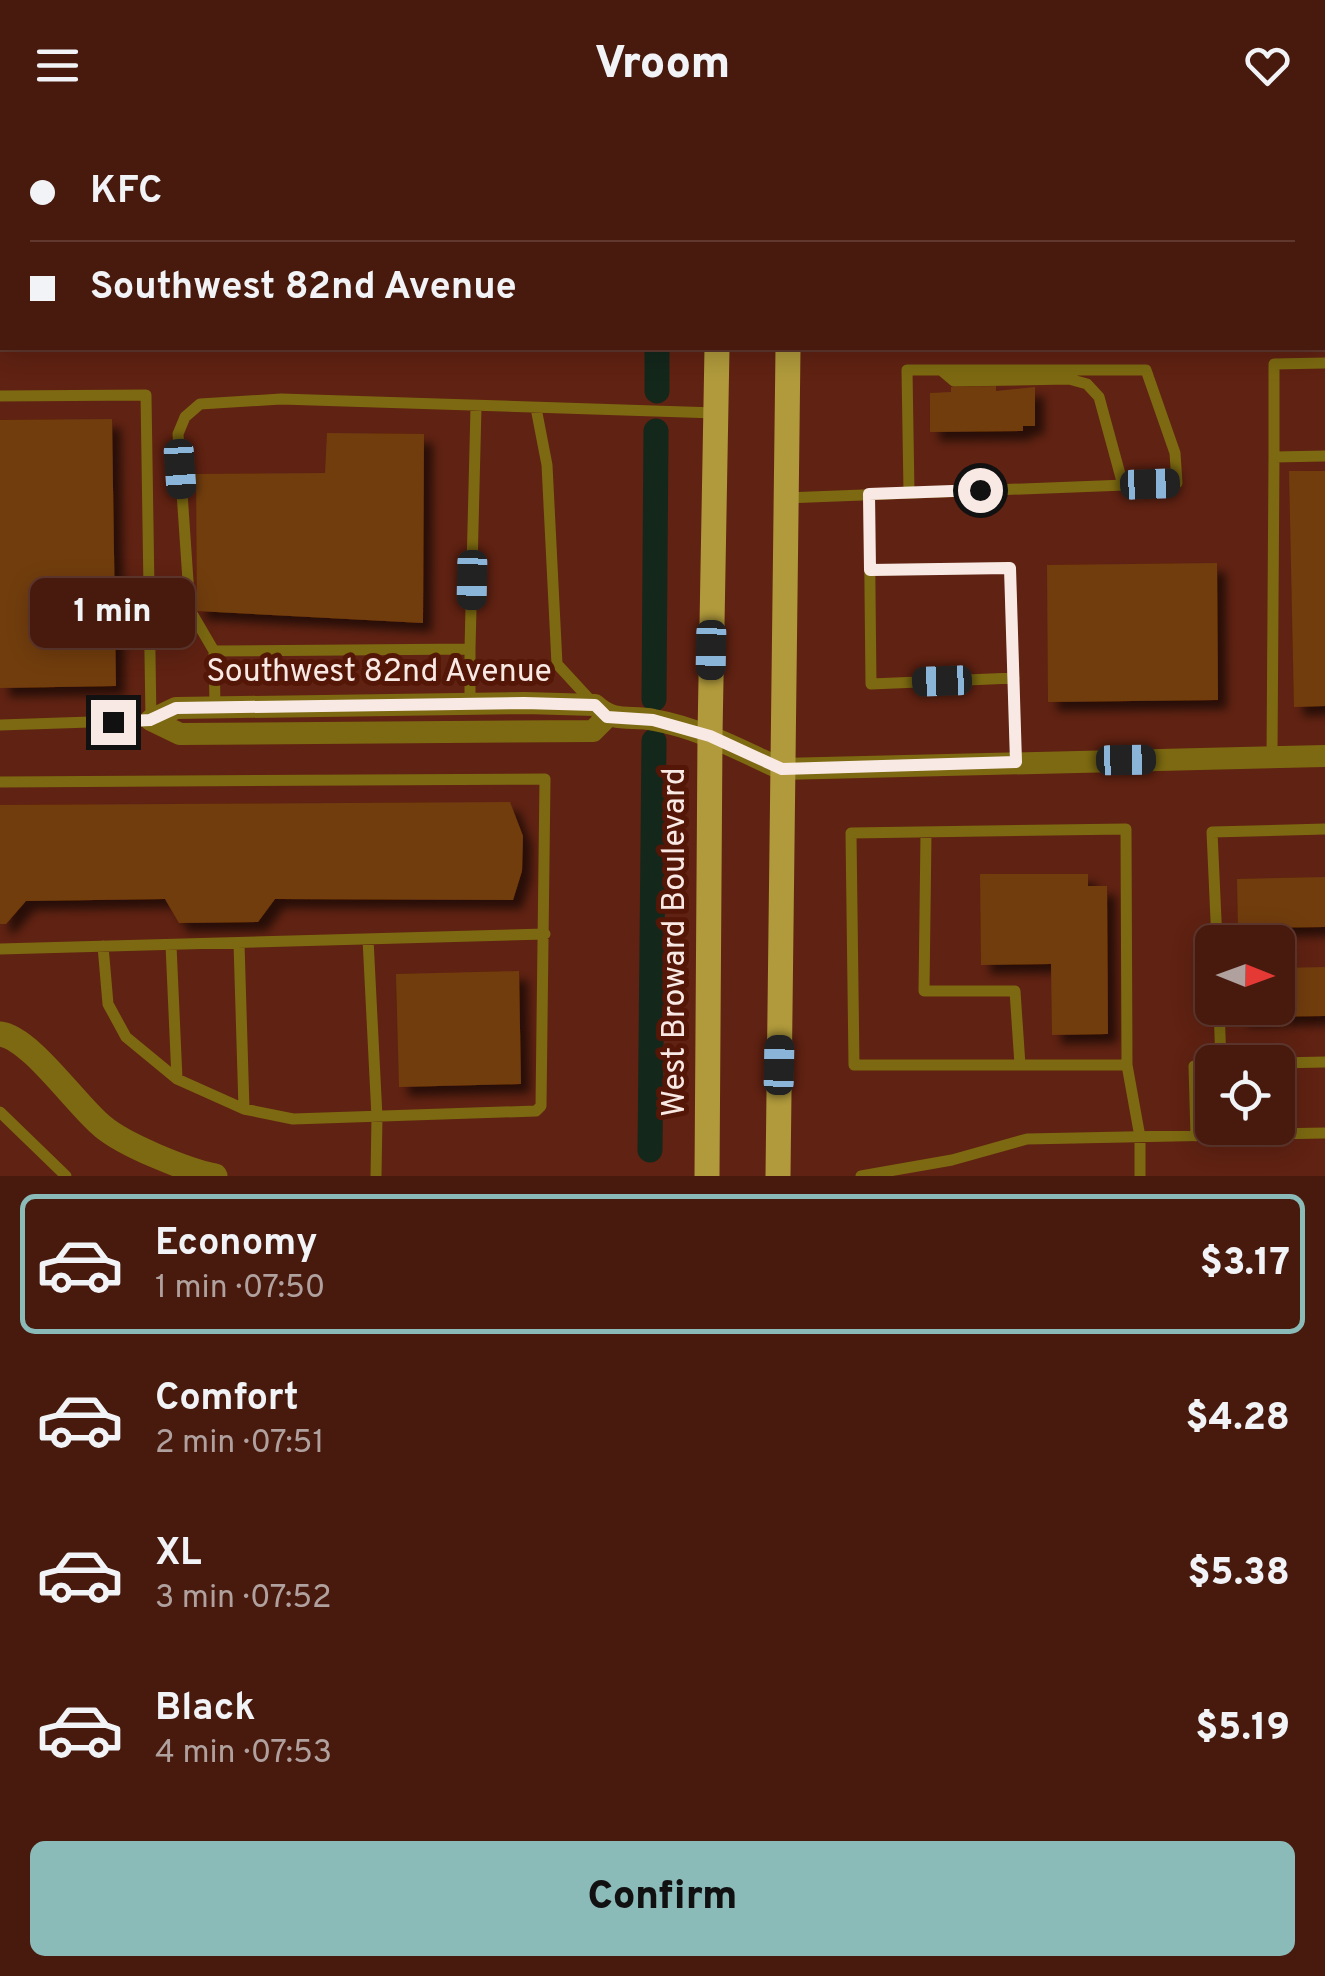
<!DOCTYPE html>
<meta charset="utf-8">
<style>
:root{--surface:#481a0e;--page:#4f2317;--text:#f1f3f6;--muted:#b1a19e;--line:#60382e;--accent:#8bbbb9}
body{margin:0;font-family:Overpass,sans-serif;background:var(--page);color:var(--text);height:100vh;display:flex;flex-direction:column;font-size:38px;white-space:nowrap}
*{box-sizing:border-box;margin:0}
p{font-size:32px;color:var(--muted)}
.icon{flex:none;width:55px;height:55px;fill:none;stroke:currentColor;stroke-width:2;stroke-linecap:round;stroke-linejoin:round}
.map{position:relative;height:1046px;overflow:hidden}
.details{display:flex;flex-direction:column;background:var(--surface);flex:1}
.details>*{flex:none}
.hud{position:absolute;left:0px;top:0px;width:1325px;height:220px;box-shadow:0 5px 25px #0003,0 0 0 2px var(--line);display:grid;align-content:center;height:220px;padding:0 30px;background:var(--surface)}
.needle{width:65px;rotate:91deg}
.fabs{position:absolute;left:1195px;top:795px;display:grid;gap:20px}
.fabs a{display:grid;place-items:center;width:100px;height:100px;border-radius:15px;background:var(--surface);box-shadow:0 5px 25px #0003,0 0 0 2px var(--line);font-size:50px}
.end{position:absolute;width:45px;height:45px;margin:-22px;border:12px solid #f9e9e5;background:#111;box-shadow:0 0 0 5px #111}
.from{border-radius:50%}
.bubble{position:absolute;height:70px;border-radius:15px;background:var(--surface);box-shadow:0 5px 25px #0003,0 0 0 2px var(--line);font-size:32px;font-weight:800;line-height:70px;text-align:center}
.car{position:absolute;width:30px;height:60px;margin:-30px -15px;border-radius:12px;box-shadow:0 0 8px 2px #0007;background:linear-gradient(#222 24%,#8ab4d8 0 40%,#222 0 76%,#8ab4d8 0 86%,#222 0)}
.hud b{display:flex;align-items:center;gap:35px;height:95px;font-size:38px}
.hud b+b{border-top:2px solid var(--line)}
.hud i{width:25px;height:25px;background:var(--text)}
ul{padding:18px 0 0;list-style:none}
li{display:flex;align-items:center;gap:30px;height:140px;margin:0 20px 15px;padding:0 10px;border:5px solid transparent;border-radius:15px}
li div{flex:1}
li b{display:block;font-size:38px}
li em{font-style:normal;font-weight:800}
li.active{border-color:var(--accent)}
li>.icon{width:90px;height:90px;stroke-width:1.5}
.cta{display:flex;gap:20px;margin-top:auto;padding:20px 30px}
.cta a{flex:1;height:115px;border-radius:15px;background:var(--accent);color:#111;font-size:40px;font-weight:800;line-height:115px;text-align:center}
header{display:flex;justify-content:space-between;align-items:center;height:130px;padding:0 30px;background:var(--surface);font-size:45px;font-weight:800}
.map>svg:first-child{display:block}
</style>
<header><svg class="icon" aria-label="menu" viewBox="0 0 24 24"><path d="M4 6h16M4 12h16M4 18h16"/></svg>Vroom<svg class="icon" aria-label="heart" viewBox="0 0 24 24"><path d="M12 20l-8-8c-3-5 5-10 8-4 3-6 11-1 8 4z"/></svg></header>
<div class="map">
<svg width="1325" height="1046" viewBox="0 0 1325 1046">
<defs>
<filter id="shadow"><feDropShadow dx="9" dy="9" stdDeviation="5" flood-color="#0009"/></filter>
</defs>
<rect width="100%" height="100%" fill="#602212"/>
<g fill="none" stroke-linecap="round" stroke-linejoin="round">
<path stroke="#14271b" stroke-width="25" d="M659,2V0
M657,261V218
M654,569L656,301
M650,1020L654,611"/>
</g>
<path fill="#713c0d" filter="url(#shadow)" d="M996,256V261L1035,257V296H1023V301L930,302V263L951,262V257Z
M112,289L116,556L0,558V290Z
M327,303L424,304L423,493L197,481L196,344L325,343Z
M1289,341H1325V576L1294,577Z
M1217,433L1218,570L1048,572L1047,435Z
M510,672L523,706L522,741L513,770L275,769L258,792L179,793L165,769L26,771L6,794H0V675Z
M980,744H1088V756H1107L1108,904L1052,905L1051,834L981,835Z
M1325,747V797L1238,798L1237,749Z
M1325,837V886L1239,887V878H1278V838Z
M519,841L521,954L399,957L396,844Z"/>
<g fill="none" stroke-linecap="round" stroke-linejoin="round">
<path stroke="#7c6911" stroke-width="11" d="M27,0L28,2
M278,0V2
M550,0V2
M1008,0V2
M359,2L360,0
M870,2V0
M0,18L2,17
M0,75H2
M1322,152H1325
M1322,180H1325
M0,213L2,212
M941,240L954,251L1069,249L1087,254L1099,267L1123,355
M0,266L146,265L151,590L0,595
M536,278L547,335L557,534L592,572
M1274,327V234L1325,233
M869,364L871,554L1014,548
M785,368L1177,353L1175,323L1146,240H907L909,363
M870,440L1010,438L1016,632
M214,521L470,519L476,277
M470,573V519
M215,576L214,521L190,480L178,304L185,287L200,274L281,269L716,283
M1272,627L1274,327L1325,326
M0,652L545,649L541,976L536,981L293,989L244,979L177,949L126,907L108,874L103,816
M926,703L924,861H1015L1020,935
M368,809L377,987L376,1046
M1217,812L1212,702L1325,699
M239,813L244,979
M171,815L177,949
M0,819L545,804
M1219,878L1221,932
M1278,933L1325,932
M1127,935H854L851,703L1126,699L1127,935L1140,1007V1046
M0,982L66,1046
M1196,1006L1194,936H1212
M861,1046L952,1030L1027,1009L1325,1003"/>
<path stroke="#7c6911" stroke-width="22" d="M151,590L176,578L525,573L595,575C615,594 630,585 654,590C699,598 740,620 781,639L1325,626
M151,590L180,604L593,601L607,587"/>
<path stroke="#7c6911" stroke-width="25" d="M0,904C30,907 77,976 102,996C124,1015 186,1040 215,1046"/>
<path stroke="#b09a3c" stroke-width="25" d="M721,2V0
M790,2V0
M707,1046L710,605L717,218
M778,1046L788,218"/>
</g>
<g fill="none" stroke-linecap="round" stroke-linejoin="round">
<path stroke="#f9e9e5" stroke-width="12" d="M113,592L150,590L176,578L524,573L595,575L607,587L653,590L710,606L782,639L1016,632L1010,438L870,440L869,364L980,360"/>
</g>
<g text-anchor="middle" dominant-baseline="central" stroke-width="10" stroke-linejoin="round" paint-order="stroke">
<g font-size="32" fill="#f9e9e5" stroke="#541707">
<text x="379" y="543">Southwest 82nd Avenue</text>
<text transform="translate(676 812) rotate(-90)">West Broward Boulevard</text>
</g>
</g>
</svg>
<div class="fabs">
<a><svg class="needle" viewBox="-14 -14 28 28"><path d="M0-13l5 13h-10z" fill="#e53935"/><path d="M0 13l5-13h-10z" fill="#b1a19e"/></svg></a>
<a><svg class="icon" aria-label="locate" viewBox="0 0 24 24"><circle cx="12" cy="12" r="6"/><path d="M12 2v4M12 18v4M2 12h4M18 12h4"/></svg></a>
</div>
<i class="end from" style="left:980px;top:360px"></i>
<i class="end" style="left:113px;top:592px"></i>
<div class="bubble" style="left:30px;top:448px;width:165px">1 min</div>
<i class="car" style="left:180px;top:339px;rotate:176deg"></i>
<i class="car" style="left:1150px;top:354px;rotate:88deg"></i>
<i class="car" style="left:472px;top:450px;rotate:181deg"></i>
<i class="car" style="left:711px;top:520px;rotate:181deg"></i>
<i class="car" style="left:942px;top:551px;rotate:268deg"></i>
<i class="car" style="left:1126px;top:630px;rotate:89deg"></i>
<i class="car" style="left:779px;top:935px;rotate:1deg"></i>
<div class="hud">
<b><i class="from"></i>KFC</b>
<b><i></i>Southwest 82nd Avenue</b>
</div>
</div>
<section class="details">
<ul>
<li class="active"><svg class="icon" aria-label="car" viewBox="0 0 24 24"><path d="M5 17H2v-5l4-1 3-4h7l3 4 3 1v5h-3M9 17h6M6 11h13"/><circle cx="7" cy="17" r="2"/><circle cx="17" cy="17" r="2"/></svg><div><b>Economy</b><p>1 min · 07:50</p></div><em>$3.17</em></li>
<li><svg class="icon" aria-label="car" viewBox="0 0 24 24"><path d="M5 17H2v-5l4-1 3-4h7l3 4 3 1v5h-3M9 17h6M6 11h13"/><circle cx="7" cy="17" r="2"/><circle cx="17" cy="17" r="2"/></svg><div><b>Comfort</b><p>2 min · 07:51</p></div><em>$4.28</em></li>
<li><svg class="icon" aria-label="car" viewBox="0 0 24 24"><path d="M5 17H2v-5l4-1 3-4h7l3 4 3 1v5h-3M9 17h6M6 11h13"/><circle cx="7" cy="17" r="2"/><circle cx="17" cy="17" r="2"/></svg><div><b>XL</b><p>3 min · 07:52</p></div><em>$5.38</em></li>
<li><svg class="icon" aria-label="car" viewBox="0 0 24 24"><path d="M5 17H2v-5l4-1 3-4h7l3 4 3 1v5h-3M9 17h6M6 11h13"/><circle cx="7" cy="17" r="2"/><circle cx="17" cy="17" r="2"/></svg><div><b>Black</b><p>4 min · 07:53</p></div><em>$5.19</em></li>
</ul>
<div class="cta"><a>Confirm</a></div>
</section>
